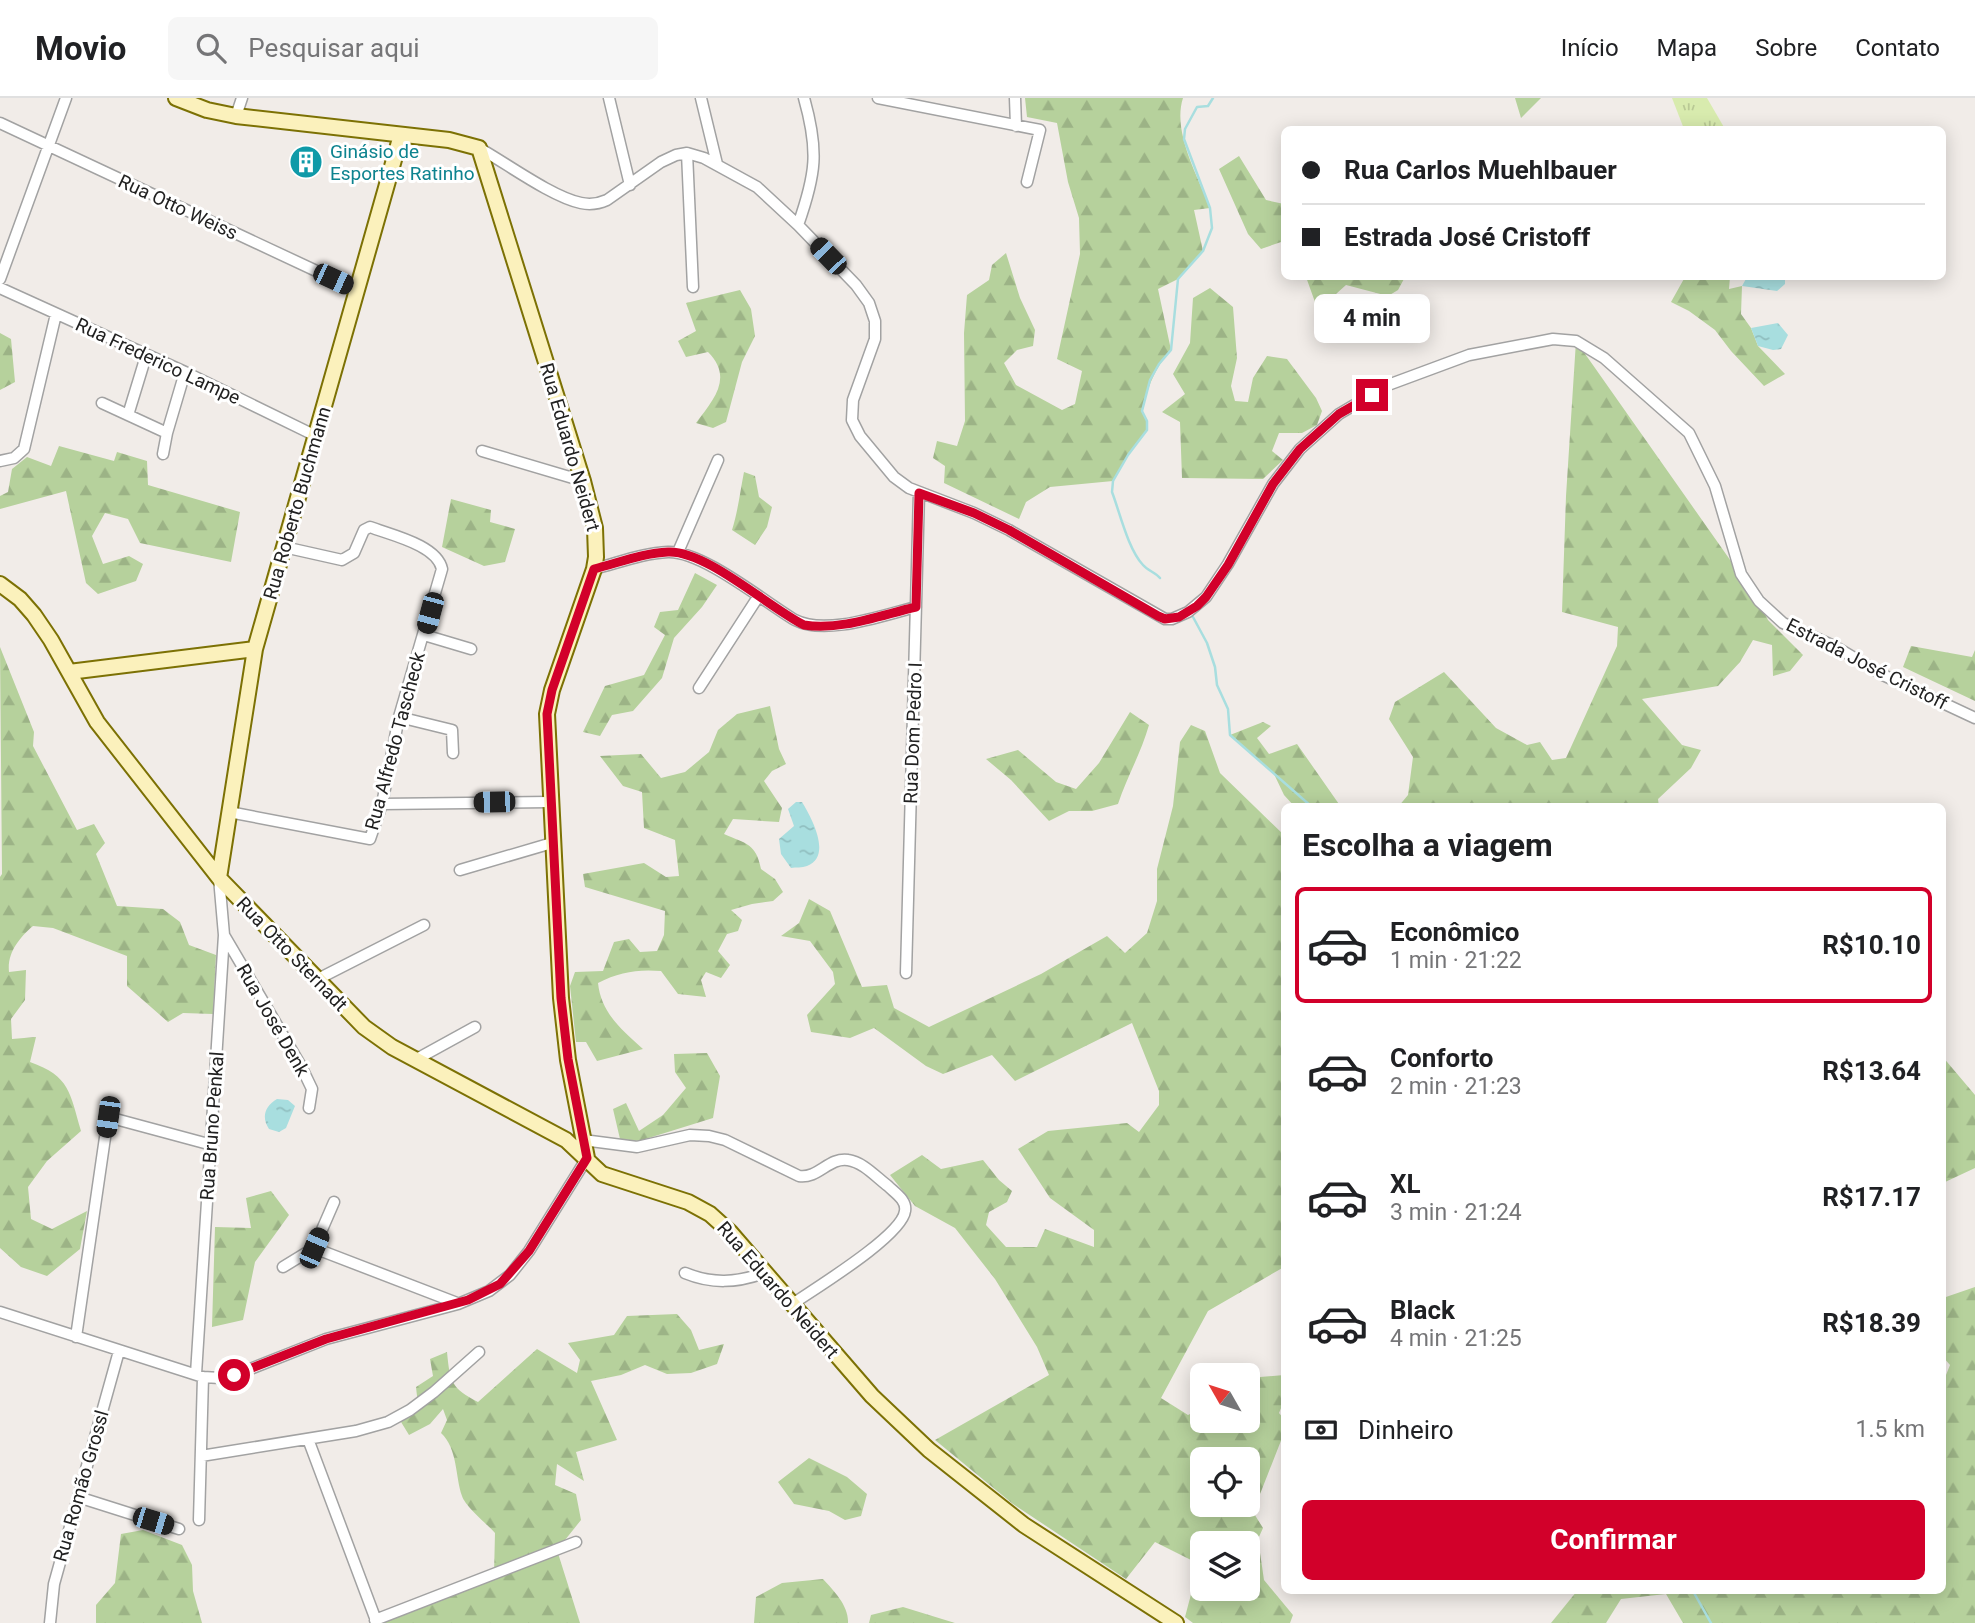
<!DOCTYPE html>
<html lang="pt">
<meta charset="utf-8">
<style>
:root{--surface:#fff;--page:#f6f6f6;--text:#202124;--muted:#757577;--line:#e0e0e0;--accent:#d2002a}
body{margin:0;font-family:Roboto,sans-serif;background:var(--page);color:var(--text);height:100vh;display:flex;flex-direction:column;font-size:26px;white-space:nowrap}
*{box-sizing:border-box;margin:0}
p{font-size:23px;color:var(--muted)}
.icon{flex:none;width:38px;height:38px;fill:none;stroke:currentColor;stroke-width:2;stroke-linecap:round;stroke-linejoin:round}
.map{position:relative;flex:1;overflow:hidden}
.panel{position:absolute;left:1281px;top:705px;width:665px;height:791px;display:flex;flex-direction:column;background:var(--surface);border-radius:10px;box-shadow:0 4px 18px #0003}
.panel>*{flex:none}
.guide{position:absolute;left:1281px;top:28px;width:665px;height:154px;border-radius:10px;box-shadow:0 4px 18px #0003;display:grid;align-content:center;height:154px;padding:0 21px;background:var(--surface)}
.needle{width:46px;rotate:309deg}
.buttons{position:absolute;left:1190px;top:1265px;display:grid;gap:14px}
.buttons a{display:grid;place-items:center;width:70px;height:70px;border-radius:10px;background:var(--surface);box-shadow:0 4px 18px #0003;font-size:35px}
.end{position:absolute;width:32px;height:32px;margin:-16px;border:9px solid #d2002a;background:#fff;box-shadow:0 0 0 4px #fff}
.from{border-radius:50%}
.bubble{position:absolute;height:49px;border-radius:10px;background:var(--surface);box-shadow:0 4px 18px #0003;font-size:23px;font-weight:700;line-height:49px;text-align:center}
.car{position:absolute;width:21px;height:42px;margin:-21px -10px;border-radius:9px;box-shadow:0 0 5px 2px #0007;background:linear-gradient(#222 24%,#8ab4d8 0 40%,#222 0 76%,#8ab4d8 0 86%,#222 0)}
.guide b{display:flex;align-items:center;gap:24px;height:66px;font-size:26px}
.guide b+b{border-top:2px solid var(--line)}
.guide i{width:18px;height:18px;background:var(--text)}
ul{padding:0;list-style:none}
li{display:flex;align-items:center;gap:21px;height:116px;margin:0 14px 10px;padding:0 7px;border:4px solid transparent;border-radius:10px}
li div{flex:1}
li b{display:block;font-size:26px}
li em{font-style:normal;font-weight:700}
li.on{border-color:var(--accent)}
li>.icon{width:63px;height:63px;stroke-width:1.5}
h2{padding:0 21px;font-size:32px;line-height:84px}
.pay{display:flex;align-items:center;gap:18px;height:77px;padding:0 21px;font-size:26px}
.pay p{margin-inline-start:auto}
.button{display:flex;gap:14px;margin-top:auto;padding:14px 21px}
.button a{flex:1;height:80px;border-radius:10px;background:var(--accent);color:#fff;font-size:28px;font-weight:700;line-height:80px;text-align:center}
header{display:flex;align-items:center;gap:42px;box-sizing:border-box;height:98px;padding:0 35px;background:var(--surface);border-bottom:2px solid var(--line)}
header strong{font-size:33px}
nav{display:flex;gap:38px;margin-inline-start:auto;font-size:24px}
.search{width:490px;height:63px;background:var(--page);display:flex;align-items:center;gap:18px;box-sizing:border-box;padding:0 24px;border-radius:10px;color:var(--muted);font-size:26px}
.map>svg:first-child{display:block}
</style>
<header>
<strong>Movio</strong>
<div class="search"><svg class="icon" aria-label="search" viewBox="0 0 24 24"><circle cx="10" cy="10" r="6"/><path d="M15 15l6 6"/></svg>Pesquisar aqui</div>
<nav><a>Início</a><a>Mapa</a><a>Sobre</a><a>Contato</a></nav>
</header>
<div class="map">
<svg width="1975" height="1525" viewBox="0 0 1975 1525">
<defs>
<pattern id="grass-tufts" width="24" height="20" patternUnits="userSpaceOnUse" patternTransform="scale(1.75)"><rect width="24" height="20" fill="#d8ebae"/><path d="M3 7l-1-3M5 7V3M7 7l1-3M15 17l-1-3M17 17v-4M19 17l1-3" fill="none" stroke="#b9c995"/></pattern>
<pattern id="forest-firs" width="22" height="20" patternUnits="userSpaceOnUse" patternTransform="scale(1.75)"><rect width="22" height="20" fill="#b6d19c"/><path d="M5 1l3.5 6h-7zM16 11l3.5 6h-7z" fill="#9cb386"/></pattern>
<pattern id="water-ripples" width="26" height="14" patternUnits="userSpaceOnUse" patternTransform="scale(1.75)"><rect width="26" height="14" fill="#a8dedf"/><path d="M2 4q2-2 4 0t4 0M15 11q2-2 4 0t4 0" fill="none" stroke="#90bebf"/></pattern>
</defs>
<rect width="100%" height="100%" fill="#f1ece8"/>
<path fill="url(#grass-tufts)" d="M1672,0H1707L1725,31H1684Z"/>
<path fill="url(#forest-firs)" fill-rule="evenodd" d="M1025,0H1183C1172,34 1198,78 1210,110L1194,112L1203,153L1178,181L1158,191L1171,252C1154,271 1148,289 1142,313L1147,323V332L1128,357L1113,383L1050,389L1026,404L1019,421L944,385L945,368L933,360L937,343L957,348L965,323L964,235L967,197L989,182L992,167L1006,155L1020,200L1035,232L1033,248L1017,252L1004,265L1016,287L1062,312L1075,306L1082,273L1057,261L1080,156L1079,120L1068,84L1057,25L1027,19Z
M1515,0H1541L1521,20Z
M1239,58L1266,102L1284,106V143L1261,151L1248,136L1219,71Z
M1306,179V178L1405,179L1398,192L1388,198L1346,187L1327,204H1315Z
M1685,179H1730L1729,191L1742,188L1741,216L1751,230L1758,248L1785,276L1764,288L1731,253L1715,232L1689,213L1671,204Z
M1210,190L1233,209L1237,260L1231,288L1235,303L1248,304L1253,280L1267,258L1287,261L1316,300L1322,313L1317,327L1302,335H1279L1272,353L1283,362L1263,381L1182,380L1180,324L1162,314L1185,296L1173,276L1190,245L1193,200Z
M740,192L751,211L755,238L742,264L726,324L713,330L696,325C713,302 734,280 708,254L686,259L678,243L696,233L686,205Z
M0,235L11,241L15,284L0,292Z
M1576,243L1759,503L1768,522L1803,557L1790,573L1773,578L1772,547L1753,542L1740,564L1718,588L1642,601L1682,647L1701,652L1691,670L1658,701L1659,709H1398L1408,697L1413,659L1389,621L1395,604L1444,574L1496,630L1527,647L1540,644L1552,662L1566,660L1617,548L1618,529L1562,514L1566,398Z
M59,348L114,363L117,354L147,363L148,387L240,414L231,464L140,445L128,421L105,415L92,438L103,466L129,458L143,466L136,483L98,496L86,485L66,393L0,411V398L8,394L12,371L27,359L51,368Z
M744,374L755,378L759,399L772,409L767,429L755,447L732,432C738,413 740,394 744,374Z
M451,401L491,412L490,424L515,431L505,464L484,468L442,449Z
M695,475L717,487L702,509L674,540L662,580L633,613L612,617L600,638L583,634L605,588L644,577L665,537L654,529L660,514L678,512Z
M1911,548L1972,559L1975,552V603L1903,569Z
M0,549L34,634L33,648L77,732L94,726L105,745L96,756L117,808L163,811L180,824L189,847L216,857L213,916L183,915L168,924L127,888V858L53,830L33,828C19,840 7,855 9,874L26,872L25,902L11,921L12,941L36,939L30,964C70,978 70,995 81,1033L47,1063L28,1089L31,1121L52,1131L87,1113L80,1151L47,1178L21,1169L0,1150V779L2,776Z
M770,608L779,651L786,666L772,673L764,683L782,710L779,724L733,721L724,736C746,746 756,745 761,771L775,781L783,794L773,803L752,806L731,812L742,822L738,833L727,836L718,853L730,867L721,880L706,874L701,882L706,899L678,896L661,873C638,871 619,874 598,885C601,915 622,932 643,951L597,963L586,944H576L570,888L575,874L603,873L614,844L629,841L640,854L657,853L664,837L665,813L585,789L583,776L644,765L666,779L679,778L675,742L644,730L642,694L623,688L600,658L641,656L661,680L685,674L709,654L718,632L737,616Z
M1130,614L1149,627C1141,655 1127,679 1118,706L1092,713H1069L1049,723L1011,682L986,661L1018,652L1056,684L1076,691L1099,665Z
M1263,624L1271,628L1257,640L1269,656L1297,646L1341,709H1295L1284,697L1274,676L1230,637Z
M1191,627L1205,633L1220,675L1284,737V1169L1208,1213L1161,1300L1188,1317L1202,1310V1323H1248V1285L1260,1279L1284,1277V1303L1279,1315L1284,1321V1335L1253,1414L1263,1430L1258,1441L1264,1482L1293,1517L1290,1525H1193L1185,1519L1199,1466L1155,1444L1126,1481L1013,1406L935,1342L1049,1277L1037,1249L995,1181L955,1130L915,1108L890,1077L922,1057L941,1071L983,1062L999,1082L1012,1093L1007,1104L989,1114L986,1127L1006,1149H1037L1045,1131L1094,1149V1132L1050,1100L1018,1051L1048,1033L1127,1025L1139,1034L1159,1007V993L1132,925L1015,983L992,957L943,976L926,968L874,930L850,940L811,934L807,917L835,886L833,874L810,843L781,838L799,825L809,801L830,813L862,889L887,887L894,910L929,929L1041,876L1107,838L1125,855L1147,835L1157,803V771L1173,708L1180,644ZM1202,1362H1248V1407H1202ZM1202,1446H1248V1491H1202Z
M707,955L720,978L713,1020L639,1043L620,1041L613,1011L626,1005L639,1033L663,1017L686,990L675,974L674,956Z
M1942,958L1975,997V1070L1943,1085Z
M271,1093L289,1117L255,1164L243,1222L212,1229L215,1129L251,1130L246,1100Z
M1975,1189V1525H1683L1666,1496L1621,1501L1606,1525H1551L1577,1493H1942V1287L1950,1267L1943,1259V1200Z
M677,1216L691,1232L699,1252L724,1246L717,1266L691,1275L667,1276L645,1267L621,1277L591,1283L617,1342L576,1354L584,1383L557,1366L555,1387L576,1396L581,1422L557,1452L580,1525H377L494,1476L495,1435C487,1426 465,1408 462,1398C455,1378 458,1351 441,1335L447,1322L443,1311L430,1326L409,1337L398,1319L418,1307L416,1289L433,1278L430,1261L447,1254C450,1284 451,1290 478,1304L537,1251L577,1275L580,1262L568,1245L614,1237L627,1218Z
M809,1360L847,1379L867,1396L861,1418L845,1422L829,1413L794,1406L778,1384Z
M143,1432L182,1447L192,1467L193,1493L202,1525H96V1507L115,1485L121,1436Z
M823,1481C834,1493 849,1508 848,1525H754L756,1499L782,1485Z
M903,1509L955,1525H869L871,1517Z"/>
<path fill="url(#water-ripples)" d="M1747,179H1785V186L1777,193L1742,188Z
M1778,225L1788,237L1781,251L1773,252L1758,248L1751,230Z
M796,704H802C811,719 833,758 807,768C802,770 796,769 791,770L781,756L779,741L794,728L788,711Z
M277,1001L288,1002L295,1008L286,1030L279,1034L269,1031C261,1019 265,1008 277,1001Z"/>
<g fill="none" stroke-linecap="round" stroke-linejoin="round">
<path stroke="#a8dedf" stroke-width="2.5" d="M1160,480C1155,474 1148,473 1143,467C1128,451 1120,415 1112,394L1113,383L1128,357L1147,332V323L1142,313L1150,282L1159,266L1171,252L1178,181L1203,153L1212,130L1210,110L1184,41L1185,31L1197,9L1208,8L1213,0
M1193,519L1207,545L1215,569L1217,587L1228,611L1230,637L1312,709
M1693,1493L1711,1525"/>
<defs>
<path id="street" d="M609,0L630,87
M701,0L717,66
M878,0L1040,32L1027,84
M1015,0L1016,28
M236,18L242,0
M0,25L357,192
M479,50C506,65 552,99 581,105C590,107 598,106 607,102L661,64L676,57L687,55L704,60L757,89L798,127L856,187L869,205L875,223V241L853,302L852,322L860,338L894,379L909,390L974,415L1009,432L1165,521H1172L1188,514L1206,499L1228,466L1273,386L1300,351L1339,316L1388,287L1469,257L1553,241L1576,243L1604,260L1689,335L1715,388L1741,476L1759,503L1783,525L1836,549L1883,577L1975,620
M687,55L693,189
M798,127C816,76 819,53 804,0
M0,181L66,0
M0,190L185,274L316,338
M102,305L167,335L185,274
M128,317L146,258
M482,353L583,383
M163,356L167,335
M0,363L14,360L24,351L56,216
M678,454L718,362
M594,471C618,465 643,455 668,454C703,453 763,503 795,522C826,538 883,517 916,509
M424,537L471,551
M699,590L758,499
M399,619L452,632L453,655
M382,706L550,704
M229,714L370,741L382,706L399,619L442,471C437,447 391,437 370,429L364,432L354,455L342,462L284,449
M460,772L552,745
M224,837L301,968L312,991L309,1010
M906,875L919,395
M316,882L424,827
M415,962L475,929
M583,1042L637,1049L690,1037L709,1038L725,1042L799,1078C818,1081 829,1059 848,1062C863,1064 876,1079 888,1088C895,1095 907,1102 905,1113C902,1138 814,1191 791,1207
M314,1150L457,1205
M283,1169L314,1150L334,1104
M685,1175C712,1186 736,1185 764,1175
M0,1214L203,1279L220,1280L235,1277L326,1241L458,1206L489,1193L510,1177L529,1153L587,1060
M76,1239L108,1019L212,1047
M196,1276L224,837L219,780
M308,1341L377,1525
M201,1358L356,1333L388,1324L410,1312L434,1294L479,1254
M78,1399L179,1431
M199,1422L203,1279
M375,1522L576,1444
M50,1525L54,1486L119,1253"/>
<path id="secondary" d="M176,0L207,12L236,18L449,42L479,50L583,383L595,430L596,459L594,471L552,592L547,616L561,900L568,962L587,1060
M0,486L20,501L34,517L51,542L97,624L219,780L364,929L392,949L566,1042L602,1076L688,1104L710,1116L730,1134L872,1298L929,1352L1024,1427L1176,1525
M69,574L255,551
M219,780L255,551L401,37"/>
</defs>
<use href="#street" stroke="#a2a2a2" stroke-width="13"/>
<use href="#secondary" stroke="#7c7104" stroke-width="18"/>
<use href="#street" stroke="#fff" stroke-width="10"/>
<use href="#secondary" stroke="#fbf1bc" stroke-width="14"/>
</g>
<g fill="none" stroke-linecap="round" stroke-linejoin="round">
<path stroke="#d2002a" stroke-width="9" d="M234,1277L326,1241L468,1202L500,1186L529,1153L587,1060L568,961L561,900L547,616L552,592L594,471C618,465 643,455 668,454C706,452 768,509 804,527C840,533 881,517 916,509L919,395L974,415L1009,432L1158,518L1165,521L1179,519L1197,508L1206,499L1228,467L1273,386L1300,351L1339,316L1372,297"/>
</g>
<defs>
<symbol id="building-disc" viewBox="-11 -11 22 22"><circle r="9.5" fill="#0f9aa8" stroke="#fff"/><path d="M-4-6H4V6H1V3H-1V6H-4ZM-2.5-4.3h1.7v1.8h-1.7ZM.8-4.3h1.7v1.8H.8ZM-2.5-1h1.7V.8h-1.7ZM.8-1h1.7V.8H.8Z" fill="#fff"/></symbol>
</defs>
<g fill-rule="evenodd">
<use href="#building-disc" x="287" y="45" width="38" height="38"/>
</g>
<g text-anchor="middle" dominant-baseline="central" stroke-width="6" stroke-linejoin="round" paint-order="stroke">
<g font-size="19" fill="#0d838f" stroke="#fff" text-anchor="start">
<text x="330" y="53">Ginásio de<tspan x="330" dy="22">Esportes Ratinho</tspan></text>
</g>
<g font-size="19" fill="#212121" stroke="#fff">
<text transform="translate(178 109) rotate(25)">Rua Otto Weiss</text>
<text transform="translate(158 263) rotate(25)">Rua Frederico Lampe</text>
<text transform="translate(570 349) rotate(74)">Rua Eduardo Neidert</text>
<text transform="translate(297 405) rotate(-74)">Rua Roberto Buchmann</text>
<text transform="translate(1867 566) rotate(27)">Estrada José Cristoff</text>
<text transform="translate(913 635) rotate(-88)">Rua Dom Pedro I</text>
<text transform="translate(395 643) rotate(-75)">Rua Alfredo Tascheck</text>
<text transform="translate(292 856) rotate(46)">Rua Otto Sternadt</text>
<text transform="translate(273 922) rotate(60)">Rua José Denk</text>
<text transform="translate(212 1028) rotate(-86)">Rua Bruno Penkal</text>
<text transform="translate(778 1192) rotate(49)">Rua Eduardo Neidert</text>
<text transform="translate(81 1388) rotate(-74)">Rua Romão Grossl</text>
</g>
</g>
</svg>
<div class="buttons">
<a><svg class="needle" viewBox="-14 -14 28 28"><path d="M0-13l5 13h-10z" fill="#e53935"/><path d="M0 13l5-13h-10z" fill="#757577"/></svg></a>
<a><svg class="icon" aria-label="locate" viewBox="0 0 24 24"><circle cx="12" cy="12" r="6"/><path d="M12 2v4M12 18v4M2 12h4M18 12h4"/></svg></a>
<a><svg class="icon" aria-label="layers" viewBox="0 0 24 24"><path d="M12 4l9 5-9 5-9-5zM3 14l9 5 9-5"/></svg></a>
</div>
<i class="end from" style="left:234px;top:1277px"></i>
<i class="end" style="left:1372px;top:297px"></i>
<div class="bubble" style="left:1314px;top:196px;width:116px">4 min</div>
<i class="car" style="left:828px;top:158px;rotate:316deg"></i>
<i class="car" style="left:333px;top:181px;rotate:115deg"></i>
<i class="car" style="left:430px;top:515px;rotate:195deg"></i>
<i class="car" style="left:494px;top:704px;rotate:269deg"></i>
<i class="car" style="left:108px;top:1019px;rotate:188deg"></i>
<i class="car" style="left:314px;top:1150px;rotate:23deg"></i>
<i class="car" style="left:153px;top:1423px;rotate:107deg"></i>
<div class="guide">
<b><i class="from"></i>Rua Carlos Muehlbauer</b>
<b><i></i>Estrada José Cristoff</b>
</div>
<section class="panel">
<h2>Escolha a viagem</h2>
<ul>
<li class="on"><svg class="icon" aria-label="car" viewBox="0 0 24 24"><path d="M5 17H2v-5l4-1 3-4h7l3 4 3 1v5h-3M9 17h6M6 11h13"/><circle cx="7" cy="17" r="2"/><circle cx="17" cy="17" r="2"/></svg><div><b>Econômico</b><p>1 min · 21:22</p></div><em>R$10.10</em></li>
<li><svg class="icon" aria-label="car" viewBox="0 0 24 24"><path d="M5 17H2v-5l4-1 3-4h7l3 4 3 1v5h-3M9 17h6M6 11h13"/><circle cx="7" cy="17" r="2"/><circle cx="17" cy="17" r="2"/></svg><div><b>Conforto</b><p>2 min · 21:23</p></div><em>R$13.64</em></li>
<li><svg class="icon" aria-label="car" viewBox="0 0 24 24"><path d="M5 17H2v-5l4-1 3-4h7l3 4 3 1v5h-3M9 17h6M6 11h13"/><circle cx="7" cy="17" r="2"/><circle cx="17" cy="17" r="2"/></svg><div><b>XL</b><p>3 min · 21:24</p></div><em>R$17.17</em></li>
<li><svg class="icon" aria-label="car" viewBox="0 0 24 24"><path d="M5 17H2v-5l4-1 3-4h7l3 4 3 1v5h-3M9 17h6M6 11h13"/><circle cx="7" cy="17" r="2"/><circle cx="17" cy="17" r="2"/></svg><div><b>Black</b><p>4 min · 21:25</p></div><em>R$18.39</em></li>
</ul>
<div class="pay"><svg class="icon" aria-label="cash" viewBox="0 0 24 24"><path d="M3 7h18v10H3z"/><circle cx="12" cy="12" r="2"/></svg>Dinheiro<p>1.5 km</p></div>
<div class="button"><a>Confirmar</a></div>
</section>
</div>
